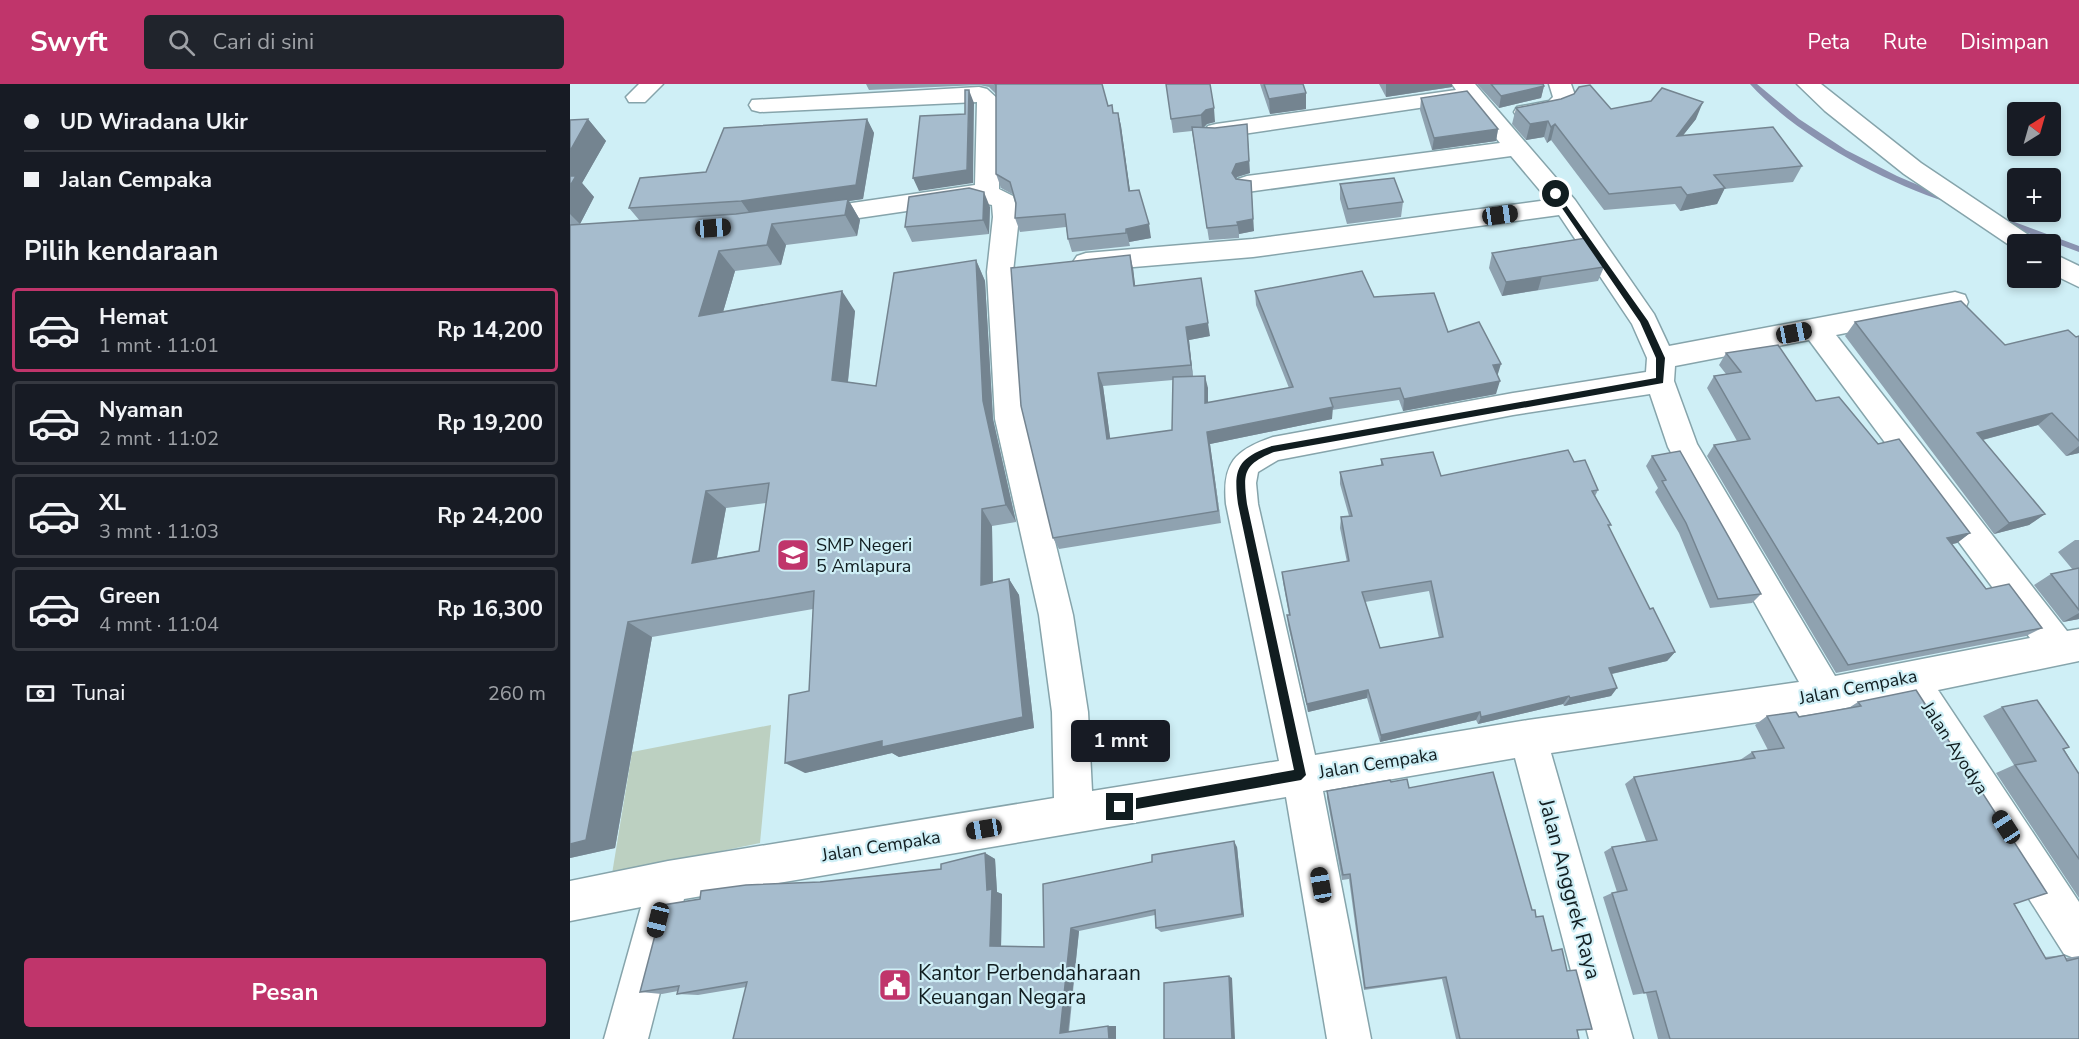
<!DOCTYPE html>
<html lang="id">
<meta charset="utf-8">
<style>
:root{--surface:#171b24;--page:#20242c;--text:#f1f3f6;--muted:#9ea1a6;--line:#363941;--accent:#c0356b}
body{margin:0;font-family:"Nunito Sans",sans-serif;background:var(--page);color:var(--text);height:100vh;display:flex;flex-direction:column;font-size:22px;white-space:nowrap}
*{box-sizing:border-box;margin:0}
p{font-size:20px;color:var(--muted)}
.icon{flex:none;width:33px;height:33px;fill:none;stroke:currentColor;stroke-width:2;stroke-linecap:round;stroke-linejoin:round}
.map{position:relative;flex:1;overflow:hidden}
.panel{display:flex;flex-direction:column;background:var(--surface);width:570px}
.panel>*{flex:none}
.top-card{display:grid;align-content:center;height:132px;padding:0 24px;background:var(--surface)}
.needle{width:39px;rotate:37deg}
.buttons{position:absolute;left:1437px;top:18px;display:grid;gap:12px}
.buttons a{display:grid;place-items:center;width:54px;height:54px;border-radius:6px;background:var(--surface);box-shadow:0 3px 9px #0003;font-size:30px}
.end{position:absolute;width:27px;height:27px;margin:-14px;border:8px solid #111d20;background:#fff;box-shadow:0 0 0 3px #fff}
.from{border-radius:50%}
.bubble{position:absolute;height:42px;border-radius:6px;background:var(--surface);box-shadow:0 3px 9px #0003;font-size:20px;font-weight:700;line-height:42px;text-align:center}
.car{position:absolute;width:18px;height:36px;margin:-18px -9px;border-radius:8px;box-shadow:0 0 4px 2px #0007;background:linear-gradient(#222 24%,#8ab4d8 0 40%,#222 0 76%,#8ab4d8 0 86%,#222 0)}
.top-card b{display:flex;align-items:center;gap:21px;height:57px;font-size:22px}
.top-card b+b{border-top:2px solid var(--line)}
.top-card i{width:15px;height:15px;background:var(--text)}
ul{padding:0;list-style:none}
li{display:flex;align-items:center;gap:18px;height:84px;margin:0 12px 9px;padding:0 12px;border:3px solid var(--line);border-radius:6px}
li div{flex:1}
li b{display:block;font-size:22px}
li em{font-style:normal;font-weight:700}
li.active{border-color:var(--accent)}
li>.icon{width:54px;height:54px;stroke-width:1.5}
h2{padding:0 24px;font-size:27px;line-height:72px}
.pay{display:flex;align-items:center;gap:15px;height:66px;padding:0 24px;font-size:22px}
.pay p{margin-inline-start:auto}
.button{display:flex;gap:12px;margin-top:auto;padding:12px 24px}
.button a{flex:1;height:69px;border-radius:6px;background:var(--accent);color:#fff;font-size:24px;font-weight:700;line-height:69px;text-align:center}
header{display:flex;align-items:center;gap:36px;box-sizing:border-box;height:84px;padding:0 30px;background:var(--accent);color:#fff}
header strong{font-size:28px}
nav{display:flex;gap:33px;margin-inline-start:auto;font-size:21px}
.search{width:420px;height:54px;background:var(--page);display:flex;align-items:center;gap:15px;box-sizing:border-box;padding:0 21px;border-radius:6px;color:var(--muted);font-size:22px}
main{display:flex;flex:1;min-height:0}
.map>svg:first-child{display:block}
</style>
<header>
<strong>Swyft</strong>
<div class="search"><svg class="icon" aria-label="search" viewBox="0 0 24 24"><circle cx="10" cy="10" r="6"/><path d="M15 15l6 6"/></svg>Cari di sini</div>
<nav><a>Peta</a><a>Rute</a><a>Disimpan</a></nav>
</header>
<main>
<section class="panel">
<div class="top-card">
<b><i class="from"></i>UD Wiradana Ukir</b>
<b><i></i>Jalan Cempaka</b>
</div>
<h2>Pilih kendaraan</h2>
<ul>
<li class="active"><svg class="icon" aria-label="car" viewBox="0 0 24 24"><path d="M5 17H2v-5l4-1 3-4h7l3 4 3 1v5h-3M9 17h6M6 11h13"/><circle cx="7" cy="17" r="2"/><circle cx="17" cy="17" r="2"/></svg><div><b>Hemat</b><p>1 mnt · 11:01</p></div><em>Rp 14,200</em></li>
<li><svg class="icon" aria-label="car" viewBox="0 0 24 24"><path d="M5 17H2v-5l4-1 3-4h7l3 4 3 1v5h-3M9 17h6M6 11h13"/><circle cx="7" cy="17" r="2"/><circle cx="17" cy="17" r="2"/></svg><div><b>Nyaman</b><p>2 mnt · 11:02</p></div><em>Rp 19,200</em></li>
<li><svg class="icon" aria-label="car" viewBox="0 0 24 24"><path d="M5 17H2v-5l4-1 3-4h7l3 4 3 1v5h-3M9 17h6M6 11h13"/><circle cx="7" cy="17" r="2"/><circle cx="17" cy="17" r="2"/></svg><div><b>XL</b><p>3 mnt · 11:03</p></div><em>Rp 24,200</em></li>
<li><svg class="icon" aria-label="car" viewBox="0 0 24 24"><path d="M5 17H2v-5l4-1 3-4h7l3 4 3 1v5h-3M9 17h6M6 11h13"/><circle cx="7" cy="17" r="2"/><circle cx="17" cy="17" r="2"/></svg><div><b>Green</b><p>4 mnt · 11:04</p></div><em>Rp 16,300</em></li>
</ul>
<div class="pay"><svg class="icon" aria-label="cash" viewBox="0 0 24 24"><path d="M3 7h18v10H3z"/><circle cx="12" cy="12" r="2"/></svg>Tunai<p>260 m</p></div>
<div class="button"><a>Pesan</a></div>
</section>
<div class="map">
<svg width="1509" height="955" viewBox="0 0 1509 955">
<rect width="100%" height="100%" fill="#cfeff6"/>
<path fill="#bcd0c1" d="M201,641L190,759L42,790L62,668Z"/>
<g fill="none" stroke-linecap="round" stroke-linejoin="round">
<path fill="#8a93b0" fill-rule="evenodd" d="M1180,0H1187L1229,35L1276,66L1327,92L1381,115L1377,118C1312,97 1226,51 1180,0Z
M1431,133L1509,162V168L1428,138V134Z"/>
<defs>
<path id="minor" d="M69,0H93L75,18H59L56,13Z
M882,0H905L1005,116L1084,230L1099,262L1385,208L1395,211L1398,218L1395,225L1266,251L1497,547L1509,545V577L1368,606L1509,818V876L1494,870L1331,613L1256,628L981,669L1063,955H1019L945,674L753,707L801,955H757L716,713L114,815L78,955H34L71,823L0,837V797L98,777L484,714L482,628L469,531L425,335L417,188L423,133L422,121L405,117L241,141L232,139L228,133L232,127L241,125L405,101L407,18L190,28L182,26L179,21L182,16L409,3L417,5L429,16V105L443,112L449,133L443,188L455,335L503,531L518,628L522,707L709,677L656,420C652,379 665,366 703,353L943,309L1076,288L1077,274L1062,240L989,131L683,173L516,187L507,184L503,178L507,172L516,169L683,155L978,116L941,72L677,108L668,105L665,100L668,95L677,92L930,59L896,17L646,54L638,52L634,47L638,42L646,40L886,6ZM1239,256L1460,554L1265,592L1127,360L1104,297L1105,282ZM1080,310L1098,363L1229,598L958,636L745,671L688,420L686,399L688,388L708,376L943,331Z
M979,0H1001L1006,14C995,30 966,37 947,33L944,28L947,23L979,17L983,13Z
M1227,0H1251L1351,79L1463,154L1467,160H1448V167L1334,90L1255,27Z
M1480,168L1509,182V203L1480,189Z"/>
</defs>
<use href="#minor" stroke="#86a4ab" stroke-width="3"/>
<use href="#minor" fill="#fff" fill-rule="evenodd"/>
</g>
<path fill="#8fa2b0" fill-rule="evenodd" d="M296,0H532L538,22L544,29H548L551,42L560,107L581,154L559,158L560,162L502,168L498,155L496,143L450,148L445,134L446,119L444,111L431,104L426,90V10L419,3L409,1L299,6Z
M596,0L645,38L637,40L634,43L680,89L667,93L666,95L684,147L669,150V154L639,156L622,47L603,49Z
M690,0H733L736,9V25L700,30Z
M809,0H882V3L816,13Z
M907,0H973L974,2L971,14L929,24Z
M851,14L928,45L926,57L862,66L850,26Z
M946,24L1041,25L1126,35L1113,51L1232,82L1223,98L1154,105L1147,120L1110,127L1105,120L1034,126L981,56L977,59L974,53L956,56L942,40Z
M18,35L36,57L12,99L24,113L10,140L70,137L59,124L136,88L297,35L304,49L293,115L279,117L290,136L287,152L216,161L211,181L165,187L153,228L285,227L278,298L306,302L406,176L415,197L423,335L446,438L422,442L423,499L439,495L449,511L464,644L329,673L322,669L235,689L243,525L82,553L45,764L0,774V36ZM196,419L189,467L147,474L156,424Z
M770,100L833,118L831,133L777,140L770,115Z
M420,123L419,150L342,158L335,143Z
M922,169L1034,183L1028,197L932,212L919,184Z
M441,184H563L565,202L640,252L619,256L623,292L638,304V319L719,304L686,221L685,207L804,213L878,248L927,292L926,310L833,327L829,316L762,326V335L640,360L651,439L489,465L483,454ZM603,296L602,346L540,355L533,302Z
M1285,238L1435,261L1509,252V369L1496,372L1468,341L1413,356L1475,430L1459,441L1424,450L1275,252Z
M1156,269L1246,317L1308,360L1400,449L1387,459L1382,460L1416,505L1472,544L1456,552L1266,589L1137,372L1144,361L1167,357L1137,304L1144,292L1156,290L1149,281Z
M1082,372L1191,510L1182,519L1140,524L1109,449L1085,408L1088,404L1076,382Z
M811,375L871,392L1004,378L1028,406L1025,412L1039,443L1080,525L1105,568L1097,577L1042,590L1047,604L1041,612L994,622L993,620L908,640L906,636L810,658L797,614L738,628L718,541L717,531H719L713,498L712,488L777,478L770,444L771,433L779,432L770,400V388L811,381ZM859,507L869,554L810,564L795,518Z
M1505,456H1509V535L1493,538L1464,501L1481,490L1503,486L1488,468Z
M1288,618L1444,820L1475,873L1494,871L1496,874L1509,872V955H1088L1076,909L1063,911L1033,813L1042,809L1047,808L1034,768L1042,763L1076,757L1055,700L1064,693L1170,676L1182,668L1198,666L1185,641L1197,632L1229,633L1277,625Z
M1432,623L1499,663L1494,665L1509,690V814L1426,689L1444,681L1413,632Z
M821,698L839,704L962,826L966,833L982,867L1009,955H886L872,895L794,906L779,795L772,796L757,714V707Z
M667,763L674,833L591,848L586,844L585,831L509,847L499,948L546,942V955L176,903L128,911L107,910L108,907L92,910L70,908L250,798L371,785L415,769L425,775L427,808L432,810L431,862L474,863L473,800Z"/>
<path fill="#748490" d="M816,0H882V3L816,13Z
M974,2L971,14L929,24L931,12Z
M399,6L404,19L403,99L349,107L343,94L397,86Z
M736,9V25L700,30L699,15Z
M1133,18L1126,35L1100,68L1107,52Z
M644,24L645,38L637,40L632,45L631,31L636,26Z
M548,29L551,42L562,121L559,107Z
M18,35L36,57L12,99L24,113L10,140L0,130V67Z
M297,35L304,49L293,115L279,117L290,136L287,152L275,131H181L171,117Z
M978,37L974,53L956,56L960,40Z
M677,40L680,89L667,93L663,101L662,89L666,80Z
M985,40L981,56L977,59L981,43Z
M928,45L926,57L862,66L864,54Z
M681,97L684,147L669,150L667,138Z
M1155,104L1147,120L1110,127L1117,111Z
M414,108L420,123L419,150L413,136Z
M202,140L216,161L211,181L197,161Z
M579,140L581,154L559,158L560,162L556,145Z
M149,167L165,187L146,252L129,232Z
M560,171L563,184L567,216L564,202Z
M406,176L415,197L423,335L446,438L436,421L413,317Z
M972,192L968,206L932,212L936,198Z
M631,194L640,252L619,256L623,294L621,281L616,243Z
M272,207L285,227L276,315L262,296Z
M931,280L927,293L923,281Z
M528,289L533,302L542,367L537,355Z
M635,292L638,304V332L635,319Z
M930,297L926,310L833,327L834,315Z
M763,323L762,335L640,360L651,439L637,348Z
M1482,329L1468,341L1393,361L1407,349Z
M1509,362V369L1496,372Z
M136,407L156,424L143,494L122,479Z
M412,425L422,442L423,516L411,501Z
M1475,430L1459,441L1424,450L1439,439Z
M1400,449L1387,459L1364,464L1377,454Z
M439,495L449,511L464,644L329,673L322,669L235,689L215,679Z
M1509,529V535L1493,538Z
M58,538L82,553L45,764L0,774V760Z
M1105,568L1097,577L1032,592L1039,584Z
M1047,604L1041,612L994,622L1000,614Z
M798,606L797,614L738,628L737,620Z
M999,612L993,620L908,640L911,633Z
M910,628L906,636L810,658L811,651Z
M664,757L667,763L674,833L672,830Z
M415,769L425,775L427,808L432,810L431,865L420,862Z
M501,844L509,847L498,949H490Z
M659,892L662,894L665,955H662Z
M538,942H546V955H539Z"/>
<path fill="#a6bccd" stroke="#748490" stroke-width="1.5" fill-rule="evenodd" d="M425,0H532L538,22L542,21L543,29H548L559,107L569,106L579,140L556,145V149L498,155L495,130L445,134L446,119L440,98L426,90V1Z
M596,0H640L644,24L636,26L631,31L601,35Z
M694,0H733L736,9L699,15Z
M921,0H973L974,2L931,12Z
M1020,1L1041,25L1081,17L1092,4L1133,18L1107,52L1203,43L1232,82L1144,91L1155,104L1117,111L1111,103L1039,110L985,40L981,43L978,37L960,40L946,24L991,15L1004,10L1009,3Z
M395,6H399L397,86L343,94L350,32L395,30Z
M897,7L928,45L864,54L851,14Z
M18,35L0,67V36Z
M297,35L286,101L171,117L59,124L70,94L136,88L154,44Z
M677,40L679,77L666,80L662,89L666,95L681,97L683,135L667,138L668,141L637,144L622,43L645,44Z
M0,92H6L0,102Z
M824,94L833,118L778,125L770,100Z
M399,104L414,108L413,136L335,143L339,113Z
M278,115L275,131L202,140L197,161L149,167L129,232L272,207L262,296L306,302L324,189L406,176L413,317L436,421L412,425L411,501L439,495L453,633L312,663V657L215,679L219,611L239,607L244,507L58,538L16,756L0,760V141L166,130ZM199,399L189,467L122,479L136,407Z
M1016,154L1034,183L936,198L922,169Z
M560,171L564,202L631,194L638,239L616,243L621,281L528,289L537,355L602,346L603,293L635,292V319L723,303L685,207L792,187L804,213L864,209L878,248L909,238L931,280L923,281L930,297L834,315L830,304L760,314L763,323L637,348L648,427L483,454L451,322L441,184Z
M1391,217L1435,261L1498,246L1506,253L1509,252V357L1482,329L1407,349L1475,430L1439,439L1285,238Z
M1208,261L1246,317L1269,313L1308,360L1329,355L1400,449L1377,454L1416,505L1439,500L1472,544L1278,581L1144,361L1180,355L1144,292L1171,288L1156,269Z
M998,366L1004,378L1015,376L1028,406L1022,407L1041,441H1038L1080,525L1083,524L1105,568L1039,584L1047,604L1000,614L999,612L911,633L910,628L811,651L798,606L737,620L717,531H720L712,488L779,477L771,433L782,432L770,388L813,381L811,375L863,368L871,392ZM861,497L873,553L810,564L792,508Z
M1110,367L1191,510L1148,515L1116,439L1092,397L1096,396L1082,372Z
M1509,484V526L1481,490Z
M1346,606L1477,809L1444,820L1476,875L1494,871L1497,877L1509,874V955H1100L1086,907L1074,909L1042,809L1057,806L1042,763L1087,756L1064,693L1185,674L1182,668L1214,664L1197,632L1226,628L1229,633L1291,622L1288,618Z
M1467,616L1499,663L1493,665L1509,690V775L1445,681L1466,677L1432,623Z
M923,688L962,826H965L966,833L973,832L982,867L992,865L997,887L1006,886L1022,945L1007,946L1009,955H890L876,893L795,904L780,790L773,791L757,707L820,696L821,698L837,695L839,704Z
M664,757L672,830L586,844L585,826L501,844L490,949L538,942L539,955H163L177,898L107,910L109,902L70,908L93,821L130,815L131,807L176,801L250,798L371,785V780L415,769L417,806L422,805L420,862L474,863L473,800L582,778V771Z
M659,892L662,955H594V899Z"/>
<path fill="#111d20" d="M986,107L1078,237L1095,274L1093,299L704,368C673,381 673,389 677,420L736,691L731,696L550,728L546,727V719L550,717L724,686L668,420C663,384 668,374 702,362L1086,294V274L1070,238L983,111Z"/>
<defs>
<symbol id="school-square" viewBox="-11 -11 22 22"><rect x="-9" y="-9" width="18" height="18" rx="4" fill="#c0356b" stroke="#cfeff6"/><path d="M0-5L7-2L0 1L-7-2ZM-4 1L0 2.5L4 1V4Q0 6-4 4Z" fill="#fff"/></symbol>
<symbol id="civic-square" viewBox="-11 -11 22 22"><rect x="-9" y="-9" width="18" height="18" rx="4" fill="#c0356b" stroke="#cfeff6"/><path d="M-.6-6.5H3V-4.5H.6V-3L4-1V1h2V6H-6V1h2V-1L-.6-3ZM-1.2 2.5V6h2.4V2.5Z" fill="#fff"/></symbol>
</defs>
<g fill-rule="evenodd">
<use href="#school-square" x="204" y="452" width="38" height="38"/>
<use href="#civic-square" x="306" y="882" width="38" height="38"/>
</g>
<g text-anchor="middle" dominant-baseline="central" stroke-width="4.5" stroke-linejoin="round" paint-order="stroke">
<g font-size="18" fill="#111d20" stroke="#cfeff6" text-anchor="start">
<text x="246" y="461">SMP Negeri<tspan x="246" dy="21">5 Amlapura</tspan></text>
</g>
<g font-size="18" fill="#111d20" stroke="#cfeff6">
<text transform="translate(1288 603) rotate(-11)">Jalan Cempaka</text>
<text transform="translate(1385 664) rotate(57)">Jalan Ayodya</text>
<text transform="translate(808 679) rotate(-9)">Jalan Cempaka</text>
<text transform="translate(311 762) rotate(-9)">Jalan Cempaka</text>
</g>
<g font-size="21" fill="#111d20" stroke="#cfeff6">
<text transform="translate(1000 805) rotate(75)">Jalan Anggrek Raya</text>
</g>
<g font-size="21" fill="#111d20" stroke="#cfeff6" text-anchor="start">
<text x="348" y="889">Kantor Perbendaharaan<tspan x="348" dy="24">Keuangan Negara</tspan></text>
</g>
</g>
</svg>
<div class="buttons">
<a><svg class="needle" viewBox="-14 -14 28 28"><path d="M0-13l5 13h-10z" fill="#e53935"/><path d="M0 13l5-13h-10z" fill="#9ea1a6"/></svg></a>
<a>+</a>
<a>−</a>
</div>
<i class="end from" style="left:986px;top:110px"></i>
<i class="end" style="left:550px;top:723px"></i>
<div class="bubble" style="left:501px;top:636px;width:99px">1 mnt</div>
<i class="car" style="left:930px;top:131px;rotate:82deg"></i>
<i class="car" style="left:143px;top:144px;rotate:86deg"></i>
<i class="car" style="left:1224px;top:249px;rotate:79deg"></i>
<i class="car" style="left:1436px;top:743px;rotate:327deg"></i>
<i class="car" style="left:414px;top:745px;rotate:261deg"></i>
<i class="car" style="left:751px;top:801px;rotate:350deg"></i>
<i class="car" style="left:88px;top:836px;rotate:194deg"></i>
</div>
</main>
